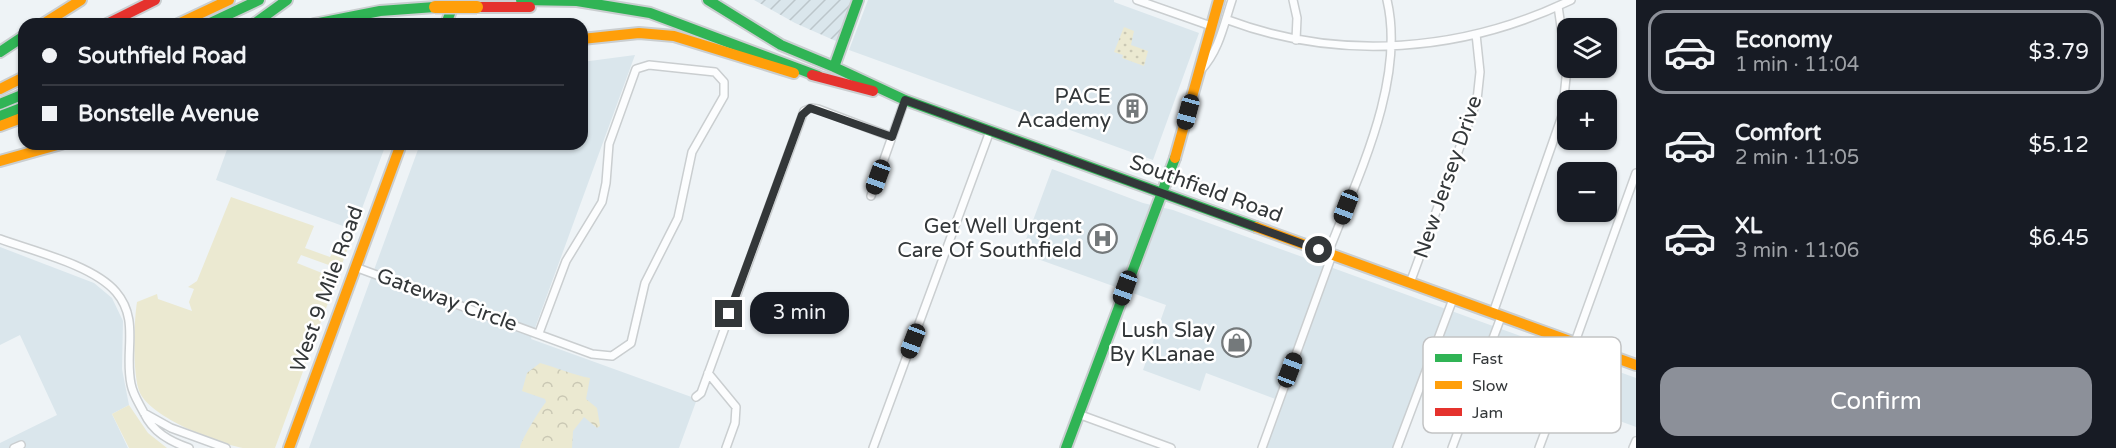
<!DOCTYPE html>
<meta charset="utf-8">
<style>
:root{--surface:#171b24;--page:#242831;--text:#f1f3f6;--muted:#9ea1a6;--line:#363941;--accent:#8c9099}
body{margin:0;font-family:"Varela Round",sans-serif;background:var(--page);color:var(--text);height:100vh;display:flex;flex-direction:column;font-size:22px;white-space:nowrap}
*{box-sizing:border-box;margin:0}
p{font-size:20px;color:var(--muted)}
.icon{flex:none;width:33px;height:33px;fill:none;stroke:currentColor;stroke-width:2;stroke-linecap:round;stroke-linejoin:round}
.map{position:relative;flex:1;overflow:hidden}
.drawer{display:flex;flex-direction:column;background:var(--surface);width:480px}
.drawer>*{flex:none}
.hud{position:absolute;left:18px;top:18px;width:570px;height:132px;border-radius:18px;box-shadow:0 2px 4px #0004;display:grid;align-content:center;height:132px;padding:0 24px;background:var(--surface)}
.tools{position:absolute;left:1557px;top:18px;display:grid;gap:12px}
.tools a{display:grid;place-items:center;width:60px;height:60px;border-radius:12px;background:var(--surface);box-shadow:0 2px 4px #0004;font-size:30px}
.end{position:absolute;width:27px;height:27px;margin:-14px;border:8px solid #333739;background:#fff;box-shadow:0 0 0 3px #fff}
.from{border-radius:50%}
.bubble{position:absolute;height:42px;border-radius:18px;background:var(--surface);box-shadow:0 2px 4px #0004;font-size:20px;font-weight:600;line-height:42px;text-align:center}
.car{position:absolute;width:18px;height:36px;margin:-18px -9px;border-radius:8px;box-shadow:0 0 4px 2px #0007;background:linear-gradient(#222 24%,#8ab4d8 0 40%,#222 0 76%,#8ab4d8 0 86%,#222 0)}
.hud b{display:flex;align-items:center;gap:21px;height:57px;font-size:22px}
.hud b+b{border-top:2px solid var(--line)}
.hud i{width:15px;height:15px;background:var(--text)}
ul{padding:10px 0 0;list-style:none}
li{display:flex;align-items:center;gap:18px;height:84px;margin:0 12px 9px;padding:0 12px;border:3px solid transparent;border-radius:18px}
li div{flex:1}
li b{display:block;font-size:22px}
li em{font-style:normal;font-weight:600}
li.current{border-color:var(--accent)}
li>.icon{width:54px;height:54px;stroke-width:1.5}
.cta{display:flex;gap:12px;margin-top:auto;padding:12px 24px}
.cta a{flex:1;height:69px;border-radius:18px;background:var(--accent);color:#fff;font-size:24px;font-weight:600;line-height:69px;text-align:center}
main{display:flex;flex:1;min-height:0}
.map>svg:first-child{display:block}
</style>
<main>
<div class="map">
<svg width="1636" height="448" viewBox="0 0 1636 448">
<defs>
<pattern id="industrial-furrows" width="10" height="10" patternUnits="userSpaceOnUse" patternTransform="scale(1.5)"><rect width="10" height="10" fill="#dae6ec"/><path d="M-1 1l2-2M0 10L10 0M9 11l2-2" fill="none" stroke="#bcc6cb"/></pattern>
<pattern id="forest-crowns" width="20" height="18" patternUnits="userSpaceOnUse" patternTransform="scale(1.5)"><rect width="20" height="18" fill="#ebe9d1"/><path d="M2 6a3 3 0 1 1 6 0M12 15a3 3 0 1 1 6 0" fill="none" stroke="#cac8b4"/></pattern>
<pattern id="park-dots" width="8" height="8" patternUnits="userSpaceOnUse" patternTransform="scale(1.5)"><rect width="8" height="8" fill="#ebe9d1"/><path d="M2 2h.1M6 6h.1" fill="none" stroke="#cac8b4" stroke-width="1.8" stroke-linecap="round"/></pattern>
</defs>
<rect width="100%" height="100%" fill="#eef3f6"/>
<path fill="#dae6ec" d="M868,0H1114V2L1199,33L1153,160L849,50Z
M635,55L531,339L697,399L679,448H309L420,144H582V62Z
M229,144H386L354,230L216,180Z
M1052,169L1143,203L1173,210L1636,378V427L1431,352L1395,448H1265L1281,401L1206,373L1200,391L1143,370L1166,305L1021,253Z
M0,247L94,283L112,298L123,321L122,369L129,405L112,414L128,448H0V443L57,415L20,335L0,345Z"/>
<path fill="url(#industrial-furrows)" d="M754,0H854L838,42L795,23Z"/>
<path fill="#ebe9d1" d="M231,197L314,226L305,248L330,257L333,252L338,253L349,222L356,226L341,267L337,268L301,255L297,263L337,279L313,343L305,344L302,353L309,355L275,448C265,448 253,448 243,448C216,443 151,417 140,393C132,376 134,320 137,302L157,294L158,299L192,311L189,302L194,289L188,287L197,281Z
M129,405L148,433L167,448H129L112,414Z"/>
<path fill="url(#forest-crowns)" d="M540,363C558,368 573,375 590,378L586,399L597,408L600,426L597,428L584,417L573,431L572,448H520C520,442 540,409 546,402L545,399L522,391L527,373Z"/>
<path fill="url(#park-dots)" d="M1124,27L1134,31L1131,45L1148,51L1144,66L1122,58L1123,55L1114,52Z"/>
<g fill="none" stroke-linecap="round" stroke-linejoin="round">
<defs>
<path id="street" d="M1137,0L1211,26
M1293,0L1297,18L1296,40
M1228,20C1340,62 1464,52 1571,0
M1201,70C1219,51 1224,24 1232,0
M871,196L905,100
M0,239C33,251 93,265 116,292C140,320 124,351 131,384C133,395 139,403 144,413C153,432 169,441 189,448
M1328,253C1357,178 1406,81 1387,0
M355,267L592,354L612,356L631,343L645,283L678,218L692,152L724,96V82L715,72L649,65L636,69L609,144L606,183L602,202L566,261L539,333
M1410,283L1477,100L1480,72L1476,34
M1493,313L1562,116L1567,68L1558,6
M1575,342L1636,173
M708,373L736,407L735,423L726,448
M696,397L701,393L804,111L811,108L818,109L892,137
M144,413L171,428L226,448
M1078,414L1171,448
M14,448L21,445
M873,448L990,131
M1262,448L1332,255
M1397,448L1453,299
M1452,448L1501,317
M1539,448L1578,344
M1633,448L1636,441"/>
<path id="fast" d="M521,0L577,1L650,13L818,76
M708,0L781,45L834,67
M858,0L834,67L905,100L1256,227
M208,24L259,0
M254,24L287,0
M314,24L380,11L435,7
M446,24L455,0
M0,52L24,36
M0,104L24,94
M0,116L24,107
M1066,448L1175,158"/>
<path id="slow" d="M43,24L81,0
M178,24L229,0
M582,39L639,33L674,36L794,73
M0,89L24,77
M0,126L24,117
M1175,158L1219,0
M0,161L61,144
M1256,227L1636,365
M289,448L401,144"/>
<path id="jam" d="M477,7H530
M107,24L155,0
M812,75L873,91"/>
</defs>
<use href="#street" stroke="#caced0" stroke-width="10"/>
<use href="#fast" stroke="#caced0" stroke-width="14"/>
<use href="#slow" stroke="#caced0" stroke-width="14"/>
<use href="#jam" stroke="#caced0" stroke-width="14"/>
<use href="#street" stroke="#fcfdfe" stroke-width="7"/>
<use href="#fast" stroke="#30b455" stroke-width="10"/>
<use href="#slow" stroke="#ff9f0a" stroke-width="10"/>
<use href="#jam" stroke="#e5322d" stroke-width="10"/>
<defs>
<path id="slow-bridge" d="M435,7H477"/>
</defs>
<use href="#slow-bridge" stroke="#caced0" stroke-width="15" stroke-linecap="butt"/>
<use href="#slow-bridge" stroke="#ff9f0a" stroke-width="12"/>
</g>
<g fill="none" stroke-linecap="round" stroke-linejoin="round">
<path stroke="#333739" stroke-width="8" d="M729,314L802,115L810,108L892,137L905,100L1319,250"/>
</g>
<defs>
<symbol id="building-ring" viewBox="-11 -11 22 22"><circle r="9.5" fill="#fff" stroke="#74797b" stroke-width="1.5"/><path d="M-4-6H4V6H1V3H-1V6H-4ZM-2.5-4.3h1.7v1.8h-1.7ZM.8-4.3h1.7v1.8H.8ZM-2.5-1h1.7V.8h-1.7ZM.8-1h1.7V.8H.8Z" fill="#74797b"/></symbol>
<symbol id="hospital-ring" viewBox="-11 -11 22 22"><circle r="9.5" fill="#fff" stroke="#74797b" stroke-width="1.5"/><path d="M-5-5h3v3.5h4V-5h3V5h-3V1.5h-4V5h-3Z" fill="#74797b"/></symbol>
<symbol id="shop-ring" viewBox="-11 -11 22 22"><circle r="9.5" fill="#fff" stroke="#74797b" stroke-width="1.5"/><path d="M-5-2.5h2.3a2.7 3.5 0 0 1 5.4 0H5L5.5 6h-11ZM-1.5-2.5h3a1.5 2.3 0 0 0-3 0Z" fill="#74797b"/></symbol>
</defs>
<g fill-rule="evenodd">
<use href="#building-ring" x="1116" y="92" width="33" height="33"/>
<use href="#hospital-ring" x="1086" y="222" width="33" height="33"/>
<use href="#shop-ring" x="1220" y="326" width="33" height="33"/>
</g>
<g text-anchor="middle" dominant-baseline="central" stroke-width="5" stroke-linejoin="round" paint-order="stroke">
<g font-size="21" fill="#333739" stroke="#fff" text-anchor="end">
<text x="1111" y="96">PACE<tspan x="1111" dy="24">Academy</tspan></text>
<text x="1082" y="226">Get Well Urgent<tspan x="1082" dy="24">Care Of Southfield</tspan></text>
<text x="1215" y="330">Lush Slay<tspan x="1215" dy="24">By KLanae</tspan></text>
</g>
<g font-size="21" fill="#333739" stroke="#fff">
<text transform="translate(1448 177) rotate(-71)">New Jersey Drive</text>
<text transform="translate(1206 189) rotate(20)">Southfield Road</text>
<text transform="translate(327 289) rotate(-70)">West 9 Mile Road</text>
<text transform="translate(447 300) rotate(20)">Gateway Circle</text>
</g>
</g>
<rect x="1423" y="337" width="198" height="96" rx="9" fill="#fff" stroke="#c2c3c4" stroke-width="1.5"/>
<rect x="1435" y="354" width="27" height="8" fill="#30b455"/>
<rect x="1435" y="381" width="27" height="8" fill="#ff9f0a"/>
<rect x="1435" y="408" width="27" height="8" fill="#e5322d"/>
<g font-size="16" fill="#333739">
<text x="1472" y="364">Fast</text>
<text x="1472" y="391">Slow</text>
<text x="1472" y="418">Jam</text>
</g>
</svg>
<div class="tools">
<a><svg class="icon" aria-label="layers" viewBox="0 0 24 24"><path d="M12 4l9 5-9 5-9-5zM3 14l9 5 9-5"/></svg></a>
<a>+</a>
<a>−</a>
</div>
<i class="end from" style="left:1319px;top:250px"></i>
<i class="end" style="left:729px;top:314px"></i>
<div class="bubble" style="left:750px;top:292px;width:99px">3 min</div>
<i class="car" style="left:1188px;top:112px;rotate:195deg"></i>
<i class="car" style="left:878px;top:177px;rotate:200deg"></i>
<i class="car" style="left:1346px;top:207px;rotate:201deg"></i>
<i class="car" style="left:1125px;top:288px;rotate:200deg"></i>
<i class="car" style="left:913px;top:341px;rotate:201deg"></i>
<i class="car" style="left:1290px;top:370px;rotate:21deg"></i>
<div class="hud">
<b><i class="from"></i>Southfield Road</b>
<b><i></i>Bonstelle Avenue</b>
</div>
</div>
<section class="drawer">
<ul>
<li class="current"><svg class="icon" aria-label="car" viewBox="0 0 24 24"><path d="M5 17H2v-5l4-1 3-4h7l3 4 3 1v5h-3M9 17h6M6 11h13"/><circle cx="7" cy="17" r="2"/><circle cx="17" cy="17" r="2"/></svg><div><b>Economy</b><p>1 min · 11:04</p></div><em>$3.79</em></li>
<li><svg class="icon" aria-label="car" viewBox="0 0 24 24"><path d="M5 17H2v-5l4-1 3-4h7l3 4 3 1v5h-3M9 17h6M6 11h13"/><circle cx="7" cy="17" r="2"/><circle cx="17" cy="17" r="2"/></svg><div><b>Comfort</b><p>2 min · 11:05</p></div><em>$5.12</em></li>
<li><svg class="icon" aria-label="car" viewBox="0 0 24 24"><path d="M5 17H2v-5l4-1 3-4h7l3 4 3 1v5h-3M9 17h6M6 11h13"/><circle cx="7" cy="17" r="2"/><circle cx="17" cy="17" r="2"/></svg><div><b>XL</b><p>3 min · 11:06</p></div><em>$6.45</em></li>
</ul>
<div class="cta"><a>Confirm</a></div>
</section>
</main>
